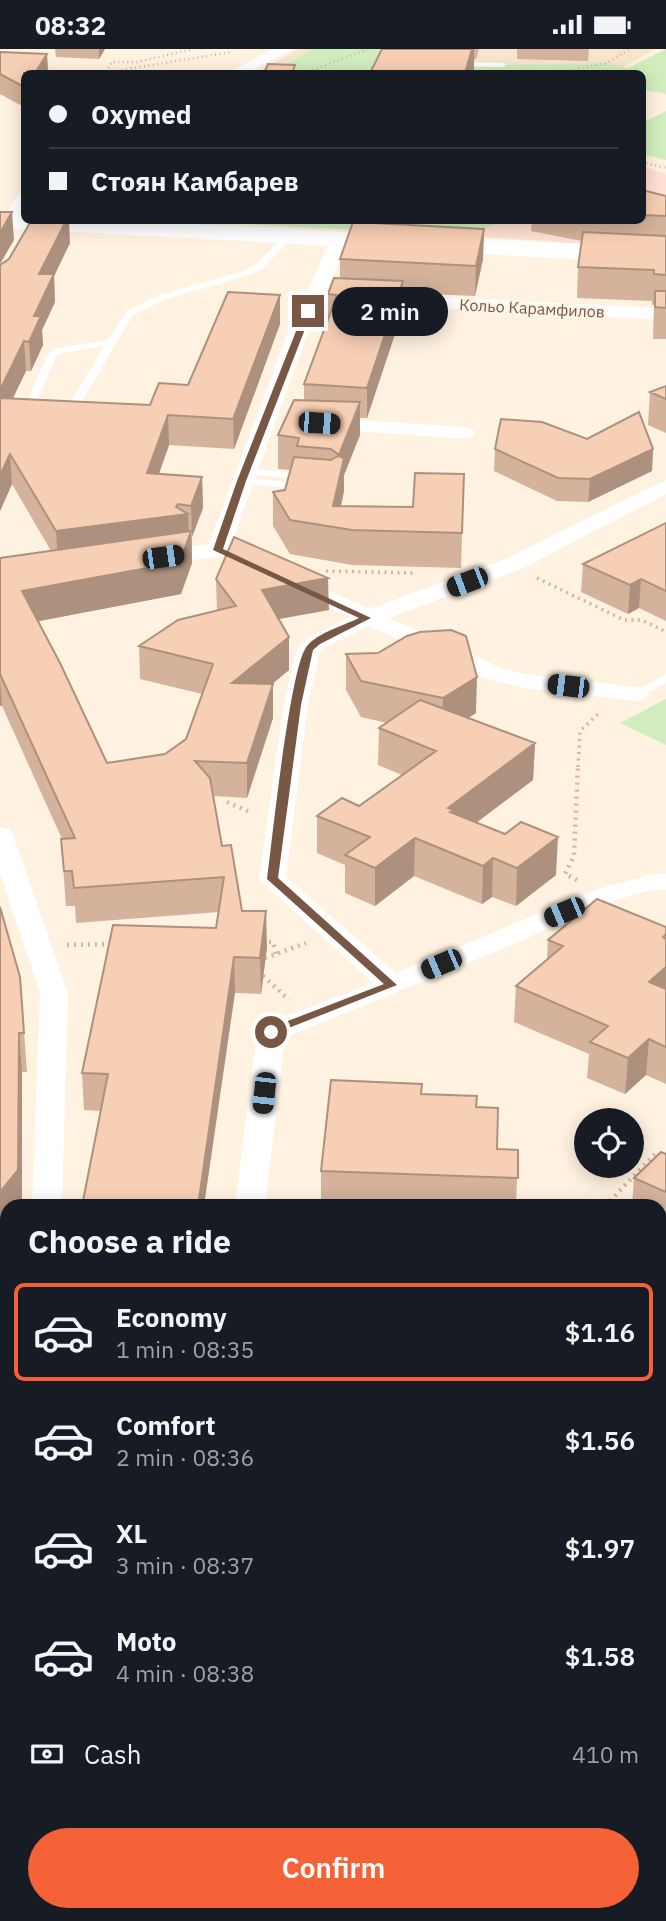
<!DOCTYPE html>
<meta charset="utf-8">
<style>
:root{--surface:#171b24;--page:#242831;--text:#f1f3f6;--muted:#9ea1a6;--line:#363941;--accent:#f56238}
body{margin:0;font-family:"IBM Plex Sans",sans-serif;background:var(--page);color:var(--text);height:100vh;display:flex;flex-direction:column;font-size:26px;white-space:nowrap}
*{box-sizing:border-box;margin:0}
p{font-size:23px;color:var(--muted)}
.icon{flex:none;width:38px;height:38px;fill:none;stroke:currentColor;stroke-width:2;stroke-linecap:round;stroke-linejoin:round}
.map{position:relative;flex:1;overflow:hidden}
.details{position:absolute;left:0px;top:1150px;width:667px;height:723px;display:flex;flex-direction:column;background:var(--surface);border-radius:21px 21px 0 0;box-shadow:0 4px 18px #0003}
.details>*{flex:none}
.hud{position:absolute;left:21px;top:21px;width:625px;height:154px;border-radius:10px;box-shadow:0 4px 18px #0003;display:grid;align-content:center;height:154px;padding:0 28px;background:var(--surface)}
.fabs{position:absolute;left:574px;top:1059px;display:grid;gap:14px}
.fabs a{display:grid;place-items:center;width:70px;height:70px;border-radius:50%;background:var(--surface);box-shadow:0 4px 18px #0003;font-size:35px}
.end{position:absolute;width:32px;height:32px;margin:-16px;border:9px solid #785745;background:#fff;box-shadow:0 0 0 4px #fff}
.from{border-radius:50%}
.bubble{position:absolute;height:49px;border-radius:24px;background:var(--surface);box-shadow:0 4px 18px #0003;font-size:23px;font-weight:600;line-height:49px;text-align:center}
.car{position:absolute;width:21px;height:42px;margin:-21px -10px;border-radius:9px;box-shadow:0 0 5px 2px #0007;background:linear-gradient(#222 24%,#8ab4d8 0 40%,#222 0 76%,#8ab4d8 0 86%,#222 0)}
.hud b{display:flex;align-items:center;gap:24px;height:66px;font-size:26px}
.hud b+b{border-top:2px solid var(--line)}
.hud i{width:18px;height:18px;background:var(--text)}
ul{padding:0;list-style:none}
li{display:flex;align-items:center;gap:21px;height:98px;margin:0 14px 10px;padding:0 14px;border:4px solid transparent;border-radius:10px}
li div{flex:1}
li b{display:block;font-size:26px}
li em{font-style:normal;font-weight:600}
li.current{border-color:var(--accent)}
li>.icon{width:63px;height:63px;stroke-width:1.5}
h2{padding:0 28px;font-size:32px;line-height:84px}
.pay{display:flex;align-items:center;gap:18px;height:77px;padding:0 28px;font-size:26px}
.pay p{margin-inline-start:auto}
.button{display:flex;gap:14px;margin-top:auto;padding:14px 28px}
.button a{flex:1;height:80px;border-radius:42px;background:var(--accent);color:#fff;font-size:28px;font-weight:600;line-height:80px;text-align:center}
.status{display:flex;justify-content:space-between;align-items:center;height:49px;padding:0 35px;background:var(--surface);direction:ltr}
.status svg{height:19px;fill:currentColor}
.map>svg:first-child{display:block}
</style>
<div class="status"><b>08:32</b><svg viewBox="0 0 49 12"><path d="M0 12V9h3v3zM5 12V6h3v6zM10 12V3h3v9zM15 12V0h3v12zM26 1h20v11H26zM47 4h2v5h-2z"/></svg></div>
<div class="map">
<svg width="666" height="1872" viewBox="0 0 666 1872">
<rect width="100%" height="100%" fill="#fff2e0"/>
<path fill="#f7e4cd" d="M299,0H655L613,24H255Z"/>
<path fill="#ffe0d3" d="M642,118L666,125V200L470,187L502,172H642Z"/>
<path fill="#d1edbd" d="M312,0H383L378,12L502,16L607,14L628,19L666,0V45L642,40V24H273Z
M666,62V111L642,105V74Z
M191,172H502L470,187Z
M666,650V696L620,674Z
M660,1859L666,1863V1872H434L424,1866H660Z"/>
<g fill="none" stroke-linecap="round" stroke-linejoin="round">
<path stroke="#dbb298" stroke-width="2.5" stroke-dasharray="1 3.5" stroke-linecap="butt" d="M44,21L67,24
M106,23L112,13H137L193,0
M104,24L231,3
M304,24L369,0
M556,24L607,14L630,0
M642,113L666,119"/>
<path stroke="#dbb298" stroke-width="3.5" stroke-dasharray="2 4.5" stroke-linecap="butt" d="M326,522L416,524
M537,529L624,571H642L666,583
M578,718L580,682L598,665"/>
<path stroke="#dbb298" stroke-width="4.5" stroke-dasharray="2 5" stroke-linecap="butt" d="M227,753L252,764
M577,831L565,825L574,807L578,716
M262,893H273L276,905
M67,896L114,895
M265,909L306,894
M263,927L289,951
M605,1157L657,1103"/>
<path stroke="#dbb298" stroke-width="5" stroke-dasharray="2.5 7" stroke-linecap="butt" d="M660,1254L666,1255
M660,1289L666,1288
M0,1782L7,1784"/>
<path fill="#fff" fill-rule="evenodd" d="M456,13L502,14L506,16L502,18L453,17L452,15Z
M286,185L294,187L263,219L252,225L166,250L133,266L72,369L63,367L104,297L61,304L56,308L31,366L26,369L21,366L47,307L55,300L108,291L127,262L160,246L246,221L257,215Z
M245,419L286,423L291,426L286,429L241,424V420Z
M241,429L305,434L310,437L305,440L237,434V430Z
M666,625V634L640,648L636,649L630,645Z"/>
<path fill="#fff" fill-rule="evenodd" d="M273,0H293L247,24H228Z
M24,144C25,156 27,175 11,178L5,177L2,173L18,145Z
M340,185L349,190L307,286L229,501L226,506L218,508L155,516L147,514L144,509L147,504L209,495L287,286L331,190Z
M366,245L666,259V271L359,255L357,251Z
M323,369L465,378L472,380L475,384L472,388L465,390L316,379L313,375L316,371Z
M666,431V445L519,521L389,569L504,620L524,625L636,638L645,640L648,645L645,650L636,652L524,639L488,630L369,577L325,598L320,602L308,655L286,828L396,924L595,841L657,824L666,825V841C634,837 545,882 512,896C436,927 361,958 285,988L265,1157H235L257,983L261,977L373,934L259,830L284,655L297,600L309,588L350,568L287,540L284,535L287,530H303L370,560L503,511Z
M0,778L9,780L13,786L68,944L62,1157H32L40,944L0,825Z
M352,1866H399L402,1872H355Z"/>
<path fill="#fff" fill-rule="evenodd" d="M0,165L24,166V172H131L666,199V215L0,179Z"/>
</g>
<path fill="#d4b29b" d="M55,0H105L99,10L56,8Z
M382,0H479L476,10H474V20Z
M517,0H589L588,12L517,10Z
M0,3L47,5L48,24H24V58L0,45Z
M642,141L666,147V290H653L654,256H652V252L577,249L578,218L582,192L531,182L532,172H642Z
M484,180L483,210L475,247L403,244V261L367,369H360V386L344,426V442L341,457L413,458L464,425L461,519L352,516L290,505L273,477V443L285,441L291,421L278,420V386L304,351V335L328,269V245L340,229V210Z
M70,194L54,227L55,253L42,281L43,296L31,322H26L13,349L150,356L188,336L280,246V275L234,400L169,396L159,425L202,428L203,459L192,488V514L181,545L38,572L107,714L165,705L186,690L202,645L140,630L139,597L217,562L216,530L329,561L278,570L289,621L272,635L273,669L247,749L213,747L222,797L242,862L267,898L261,945L235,944L101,1062L84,1061L82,1024L216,879L219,863L76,874L75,857H66L61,790H62L2,657H0V509L51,502L12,435L0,462V216Z
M666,337V384L648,376L650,343Z
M587,390L653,400L652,422L588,453L557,452L494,422L495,400Z
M666,474V572L639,559L628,565L581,543L583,515Z
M346,605L476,664L468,669L535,694L533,731L476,774L556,826L516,857L492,848L482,855L414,827L375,857L345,844V816L317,804V767L359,757L402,726L378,716L379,679L387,674L361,668L346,641Z
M0,858L20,928L27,1023H22V1157H7V1180L0,1188Z
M666,878V1035L646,1026L625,1045L587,1029L589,1005L514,973L516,937L547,911L548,891Z
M422,1045L497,1100L518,1101L516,1157H321V1122Z
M666,1105V1182L660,1179V1157H632L634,1129Z
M0,1250L4,1344L0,1345Z
M666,1695V1801L660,1798V1702Z
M37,1866H269L279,1872H37Z"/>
<path fill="#ad917e" d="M99,0H105L99,10Z
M472,0H474V20L472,24H465Z
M47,5L48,24H35Z
M12,163L14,191L0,215V184Z
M66,172H69L70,194L54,227L55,253L42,281L43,296L31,322L29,293L39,225Z
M484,180L483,210L475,247L476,217Z
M403,232V261L367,369V339Z
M280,246V275L234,400L233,370Z
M24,292L26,322L0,376V341Z
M360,353V386L344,426V442L336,479L333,457L338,432L339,406Z
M168,366L169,396L148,455L147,424Z
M653,400L652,422L588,453L590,430Z
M10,405L12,435L0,462V426Z
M202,428L203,459L192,488L191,457Z
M178,455V466L188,465L189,489L191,482L192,514L181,545L24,575L22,542L58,514L56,482L176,458Z
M328,529L329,561L262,573V541Z
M641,530L639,559L628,565L630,536Z
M289,588V621L233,667L232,634Z
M477,628L476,664L442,686L443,649Z
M0,630L2,657H0Z
M273,635V669L247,749V714Z
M535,694L533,731L452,792L448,759Z
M558,788L556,826L516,857L517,819Z
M415,789L414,827L375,857V819Z
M493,809L492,848L482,855L483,817Z
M266,862L267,898L261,945L260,909Z
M234,908L235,944L204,1157H198Z
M666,918V951L649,933Z
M19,984L22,1023V1157H7V1180L0,1188V1143Z
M649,990L646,1026L625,1045L628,1009Z
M666,1458V1499L660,1506V1466Z"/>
<path fill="#f7cfb4" stroke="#ad917e" stroke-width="2" d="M382,0H472L465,24H370Z
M0,3L47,5L35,24H24V38L0,25Z
M268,15L295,16L292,24H264Z
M642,141L666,147V167L642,166Z
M0,163H12L0,184Z
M31,172H66L39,225H54L34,267H41L29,293L24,292L0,341V216L9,210Z
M353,173L484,180L476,217L340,210Z
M583,183L666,187V226L654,225V221L578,218Z
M334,229L403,232L367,339L304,335L337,246L328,245Z
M655,242H666V259L655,258Z
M228,243L280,246L233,370L168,366L147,424L202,428L191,457L178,455L176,458L188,465L56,482L10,405L0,426V349L150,356L159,334L188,336Z
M666,337V350L650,343Z
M294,351L360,353L339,406L331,400L297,397L299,389L278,386Z
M639,363L653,400L590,430L558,429L495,400L501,370L542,373L587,390Z
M338,407L344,409L333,457L413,458L415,424L464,425L462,484L352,481L290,471L273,443L285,441L294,408L331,411Z
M666,474V542L641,530L630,536L583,515Z
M191,482L180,513L22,542L60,614L107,714L165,705L186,690L213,615L139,597L178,571L236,557L216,530L234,488L328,529L262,541L289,588L232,634L273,635L247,714L195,712L210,729L222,797L231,796L242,862H266L260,909L234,908L198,1157H82L108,1025L82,1024L113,876L216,879L224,828L74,839L72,822H64L61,790L75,789L0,625V509Z
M451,581L466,587L477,628L443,649L361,632L346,605L378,604L407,587L420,583Z
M420,651L535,694L448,759L453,761L450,763L505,785L521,773L558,788L517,819L493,809L483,817L415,789L375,819L345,806L370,788L317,767L342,749L359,757L436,702L379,679Z
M597,850L666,878V885L663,888L666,890V918L649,933L666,940V998L649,990L628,1009L590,993L608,977L516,937L563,897L548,891Z
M0,858L20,928L24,984H19L18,1121L0,1143Z
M331,1031L422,1035L421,1045L477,1047L476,1058L498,1059L497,1100L518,1101V1129L321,1122Z
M661,1103L666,1105V1143L634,1129Z
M7,1248V1441L3,1311H0V1250Z
M660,1397L666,1400V1458L660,1466Z
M666,1695V1751L660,1748V1702Z
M62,1866H269L279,1872H72Z"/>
<path fill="#785745" d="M308,259L312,262L246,432L223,500L371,569L320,595L313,601L301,656L278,829L397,936L271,986L267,985V980L384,935L267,830C272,794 290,616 307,597C319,583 343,577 359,569L213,501L237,432L304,262Z"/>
<g text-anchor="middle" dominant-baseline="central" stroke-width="5" stroke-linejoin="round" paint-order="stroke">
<g font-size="16" fill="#785745" stroke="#fff6e8">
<text transform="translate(532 259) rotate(3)">Кольо Карамфилов</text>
</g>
</g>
</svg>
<div class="fabs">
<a><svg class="icon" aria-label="locate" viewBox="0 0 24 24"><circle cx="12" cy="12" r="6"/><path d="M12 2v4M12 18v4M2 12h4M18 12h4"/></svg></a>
</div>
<i class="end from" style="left:271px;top:983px"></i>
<i class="end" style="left:308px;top:262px"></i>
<div class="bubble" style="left:332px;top:238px;width:116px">2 min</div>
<i class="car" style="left:319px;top:374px;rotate:94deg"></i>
<i class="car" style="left:163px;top:508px;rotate:82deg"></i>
<i class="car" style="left:467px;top:533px;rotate:249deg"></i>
<i class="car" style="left:568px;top:637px;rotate:277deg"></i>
<i class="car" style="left:564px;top:863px;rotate:247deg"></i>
<i class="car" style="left:441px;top:915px;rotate:247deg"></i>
<i class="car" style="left:264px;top:1044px;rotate:186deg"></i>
<div class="hud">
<b><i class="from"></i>Oxymed</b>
<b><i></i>Стоян Камбарев</b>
</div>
<section class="details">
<h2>Choose a ride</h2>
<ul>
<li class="current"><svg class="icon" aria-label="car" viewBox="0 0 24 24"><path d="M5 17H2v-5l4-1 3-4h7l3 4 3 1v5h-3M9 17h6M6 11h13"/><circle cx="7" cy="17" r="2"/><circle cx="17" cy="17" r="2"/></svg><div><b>Economy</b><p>1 min · 08:35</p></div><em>$1.16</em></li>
<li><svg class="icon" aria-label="car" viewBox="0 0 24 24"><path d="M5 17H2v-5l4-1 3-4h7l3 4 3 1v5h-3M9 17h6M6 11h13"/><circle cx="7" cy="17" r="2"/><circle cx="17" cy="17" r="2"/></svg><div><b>Comfort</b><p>2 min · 08:36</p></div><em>$1.56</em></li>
<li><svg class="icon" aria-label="car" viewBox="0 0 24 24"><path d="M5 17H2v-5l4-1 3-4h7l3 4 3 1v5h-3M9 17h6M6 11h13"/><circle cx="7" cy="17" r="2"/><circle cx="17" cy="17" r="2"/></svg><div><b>XL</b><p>3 min · 08:37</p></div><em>$1.97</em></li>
<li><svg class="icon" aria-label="car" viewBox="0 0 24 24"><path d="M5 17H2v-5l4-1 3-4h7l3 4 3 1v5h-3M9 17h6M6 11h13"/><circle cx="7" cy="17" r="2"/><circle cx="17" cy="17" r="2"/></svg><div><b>Moto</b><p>4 min · 08:38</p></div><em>$1.58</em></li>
</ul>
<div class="pay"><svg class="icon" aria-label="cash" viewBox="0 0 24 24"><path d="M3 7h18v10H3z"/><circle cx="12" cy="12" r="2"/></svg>Cash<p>410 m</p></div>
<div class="button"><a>Confirm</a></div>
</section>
</div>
